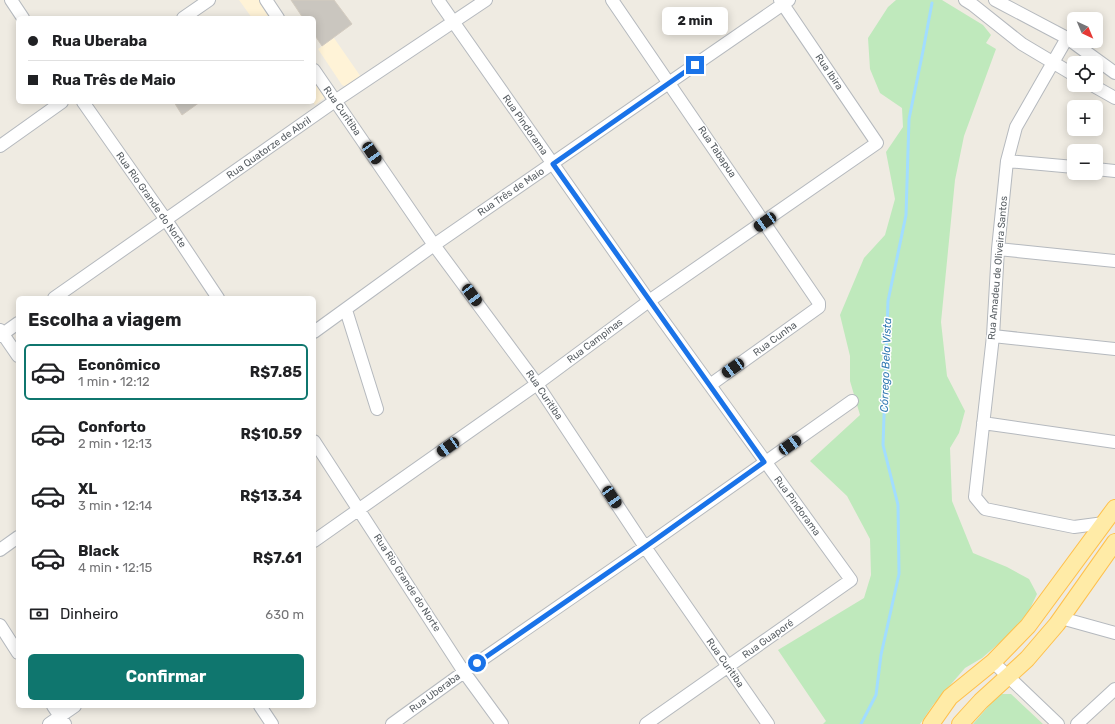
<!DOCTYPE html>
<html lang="pt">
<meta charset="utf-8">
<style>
:root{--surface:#fff;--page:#f2f2f2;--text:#202124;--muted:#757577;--line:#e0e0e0;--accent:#0f766e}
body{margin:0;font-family:Rubik,sans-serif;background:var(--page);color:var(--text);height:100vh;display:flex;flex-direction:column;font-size:15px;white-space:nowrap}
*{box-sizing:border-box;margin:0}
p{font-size:13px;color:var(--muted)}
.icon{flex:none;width:22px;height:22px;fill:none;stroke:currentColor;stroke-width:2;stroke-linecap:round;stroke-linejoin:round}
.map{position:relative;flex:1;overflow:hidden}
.panel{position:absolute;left:16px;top:296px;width:300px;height:412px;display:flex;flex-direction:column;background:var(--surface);border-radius:6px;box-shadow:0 2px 10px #0003}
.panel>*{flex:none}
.top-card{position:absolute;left:16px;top:16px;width:300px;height:88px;border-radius:6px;box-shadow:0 2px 10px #0003;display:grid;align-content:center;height:88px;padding:0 12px;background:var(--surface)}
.needle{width:26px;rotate:136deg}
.controls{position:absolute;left:1067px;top:12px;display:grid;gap:8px}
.controls a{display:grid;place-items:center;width:36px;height:36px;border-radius:6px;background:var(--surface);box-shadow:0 2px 10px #0003;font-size:20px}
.end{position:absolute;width:18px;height:18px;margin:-9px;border:5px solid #1a73e8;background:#fff;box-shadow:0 0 0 2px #fff}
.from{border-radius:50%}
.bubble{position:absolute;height:28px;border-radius:6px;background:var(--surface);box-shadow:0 2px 10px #0003;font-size:13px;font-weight:700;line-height:28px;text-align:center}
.car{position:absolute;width:12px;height:24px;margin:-12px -6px;border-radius:5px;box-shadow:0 0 3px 1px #0007;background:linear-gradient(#222 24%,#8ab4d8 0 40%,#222 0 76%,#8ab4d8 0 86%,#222 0)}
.top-card b{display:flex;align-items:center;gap:14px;height:38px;font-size:15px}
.top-card b+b{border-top:1px solid var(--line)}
.top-card i{width:10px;height:10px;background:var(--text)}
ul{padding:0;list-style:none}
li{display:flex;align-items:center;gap:12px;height:56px;margin:0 8px 6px;padding:0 4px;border:2px solid transparent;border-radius:6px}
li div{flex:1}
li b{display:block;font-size:15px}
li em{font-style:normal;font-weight:700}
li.current{border-color:var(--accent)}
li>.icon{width:36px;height:36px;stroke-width:1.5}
h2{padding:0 12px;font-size:18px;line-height:48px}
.pay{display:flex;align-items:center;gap:10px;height:44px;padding:0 12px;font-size:15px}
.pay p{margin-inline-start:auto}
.action{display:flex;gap:8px;margin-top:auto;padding:8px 12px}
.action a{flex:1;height:46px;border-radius:6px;background:var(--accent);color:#fff;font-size:16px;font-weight:700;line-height:46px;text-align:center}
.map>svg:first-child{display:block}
</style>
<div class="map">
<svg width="1115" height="724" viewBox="0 0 1115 724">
<rect width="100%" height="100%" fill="#efebe2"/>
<path fill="#fff3d7" d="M239,0H264L273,18H252Z
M334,38L361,77L347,87L342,85L318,49Z
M314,72L329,94L315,105L313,102H314Z"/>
<path fill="#bfe9bc" d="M896,0H942L983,25L991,35L986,43L996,49L964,136L955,180L941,322L947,376L965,411L959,433L950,448L952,501L973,553L1007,567L1029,579L1037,594L1029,611L1012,632L982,658L965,668L933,705L920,724H823L826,721L778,650L864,598L871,575L870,539L847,496L810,461L860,415L850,381V356L840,315L864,258L885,235L895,199L886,152L903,127L902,108L880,93L870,69L868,38L888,7Z
M999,694H1011L1043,724H973Z"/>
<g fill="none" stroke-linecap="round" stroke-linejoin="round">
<path stroke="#a2ddff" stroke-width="3" d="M861,724L876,695L881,655L899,574L898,505L883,445L888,301L906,215L909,119L923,51L932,3"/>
</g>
<path fill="#cac6bf" stroke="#d4ccc0" d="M291,0H334L352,24L322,46L314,34V18H303Z
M174,102H200L182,115Z"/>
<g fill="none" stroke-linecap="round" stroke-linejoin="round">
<defs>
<path id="minor" d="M11,0L23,18
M266,0L278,18
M438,0L649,301L851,580L646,724
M612,0L819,303V307L710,385
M965,0L973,5L1022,44L1074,75
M995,0L1067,38L1115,73
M183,18L209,0
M1067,38L1016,127L1007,161L998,249L993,336L975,497L985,509L1074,527L1104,523
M314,70L434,245L537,384L645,547L768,724
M1092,85L1115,98
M83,102L166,220L218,298
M0,146L62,102
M1007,161L1074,167
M1096,169L1115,171
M998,249L1115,261
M54,298L335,101L486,0
M346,310L377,409
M0,330L18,356
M314,332L434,245L789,0
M0,336L18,323
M993,336L1115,349
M983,423L1115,442
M314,441L464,672L502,724
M314,541L537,384L649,301L877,143L780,0
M0,550L18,537
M1061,618L1115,633
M0,625L18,653
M993,662L1058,724
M53,706L65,724
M260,706L272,724
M49,724L75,706
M392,724L464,672L645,547L852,401
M1077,724L1115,689"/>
<path id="major" d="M931,724L950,697L993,662L1028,626L1115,508
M960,724L981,701L1027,659L1057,624L1115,542"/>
</defs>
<use href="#minor" stroke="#b5b9be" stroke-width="14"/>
<use href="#major" stroke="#ffc04b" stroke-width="18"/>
<use href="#minor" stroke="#fff" stroke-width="12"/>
<use href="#major" stroke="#ffeba7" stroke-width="16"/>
</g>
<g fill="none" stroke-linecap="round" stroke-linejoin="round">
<path stroke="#1a73e8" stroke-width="5" d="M477,663L645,547L764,462L553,164L695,65"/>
</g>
<g text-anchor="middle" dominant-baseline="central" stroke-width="3" stroke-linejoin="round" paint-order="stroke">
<g font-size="10" fill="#5a6065" stroke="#fff">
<text transform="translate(829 72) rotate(56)">Rua Ibira</text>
<text transform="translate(342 111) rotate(55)">Rua Curitiba</text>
<text transform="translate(525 125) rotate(55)">Rua Pindorama</text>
<text transform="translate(269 148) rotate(-35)">Rua Quatorze de Abril</text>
<text transform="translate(717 152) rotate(56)">Rua Tabapua</text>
<text transform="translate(511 192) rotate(-34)">Rua Três de Maio</text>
<text transform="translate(151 200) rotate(55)">Rua Rio Grande do Norte</text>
<text transform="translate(998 268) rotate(-85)">Rua Amadeu de Oliveira Santos</text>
<text transform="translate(775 339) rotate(-36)">Rua Cunha</text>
<text transform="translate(595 341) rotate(-37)">Rua Campinas</text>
<text transform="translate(544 395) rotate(56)">Rua Curitiba</text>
<text transform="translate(797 506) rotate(54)">Rua Pindorama</text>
<text transform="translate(407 583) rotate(57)">Rua Rio Grande do Norte</text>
<text transform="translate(768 639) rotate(-35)">Rua Guaporé</text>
<text transform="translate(725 663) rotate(55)">Rua Curitiba</text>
<text transform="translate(435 693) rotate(-36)">Rua Uberaba</text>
</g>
<g font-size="11" font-style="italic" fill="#327ab2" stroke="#fff">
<text transform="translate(886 365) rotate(-88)">Córrego Bela Vista</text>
</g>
</g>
</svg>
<div class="controls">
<a><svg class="needle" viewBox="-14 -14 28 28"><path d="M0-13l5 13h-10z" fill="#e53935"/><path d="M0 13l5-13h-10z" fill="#757577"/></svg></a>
<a><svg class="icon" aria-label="locate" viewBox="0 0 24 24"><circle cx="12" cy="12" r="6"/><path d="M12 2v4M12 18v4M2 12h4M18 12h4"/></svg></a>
<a>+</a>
<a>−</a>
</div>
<i class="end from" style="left:477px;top:663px"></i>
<i class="end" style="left:695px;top:65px"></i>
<div class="bubble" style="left:662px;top:7px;width:66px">2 min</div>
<i class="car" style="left:372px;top:153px;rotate:146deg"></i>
<i class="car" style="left:765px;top:222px;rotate:236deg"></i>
<i class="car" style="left:472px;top:295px;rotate:143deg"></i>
<i class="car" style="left:733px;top:368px;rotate:235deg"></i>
<i class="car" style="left:790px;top:445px;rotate:55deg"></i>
<i class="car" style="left:448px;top:447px;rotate:235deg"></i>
<i class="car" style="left:612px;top:497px;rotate:146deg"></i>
<div class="top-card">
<b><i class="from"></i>Rua Uberaba</b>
<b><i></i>Rua Três de Maio</b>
</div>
<section class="panel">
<h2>Escolha a viagem</h2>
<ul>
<li class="current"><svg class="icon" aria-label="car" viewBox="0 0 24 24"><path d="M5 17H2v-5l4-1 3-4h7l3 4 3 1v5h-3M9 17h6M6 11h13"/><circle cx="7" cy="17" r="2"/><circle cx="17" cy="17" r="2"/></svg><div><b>Econômico</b><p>1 min · 12:12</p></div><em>R$7.85</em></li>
<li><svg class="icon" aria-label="car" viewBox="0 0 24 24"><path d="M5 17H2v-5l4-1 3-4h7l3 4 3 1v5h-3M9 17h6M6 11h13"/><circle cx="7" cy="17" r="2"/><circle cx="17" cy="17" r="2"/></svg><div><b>Conforto</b><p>2 min · 12:13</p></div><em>R$10.59</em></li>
<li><svg class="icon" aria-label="car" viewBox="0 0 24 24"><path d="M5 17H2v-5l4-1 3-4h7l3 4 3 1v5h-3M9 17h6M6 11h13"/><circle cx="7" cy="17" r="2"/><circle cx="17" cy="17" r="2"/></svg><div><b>XL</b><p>3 min · 12:14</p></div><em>R$13.34</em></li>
<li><svg class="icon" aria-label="car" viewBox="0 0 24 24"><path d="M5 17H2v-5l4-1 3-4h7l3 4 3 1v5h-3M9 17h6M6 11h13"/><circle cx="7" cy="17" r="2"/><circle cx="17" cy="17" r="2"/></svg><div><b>Black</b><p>4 min · 12:15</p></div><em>R$7.61</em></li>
</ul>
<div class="pay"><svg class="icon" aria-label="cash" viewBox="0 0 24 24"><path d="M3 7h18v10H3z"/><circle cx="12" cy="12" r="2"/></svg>Dinheiro<p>630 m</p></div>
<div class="action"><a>Confirmar</a></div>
</section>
</div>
